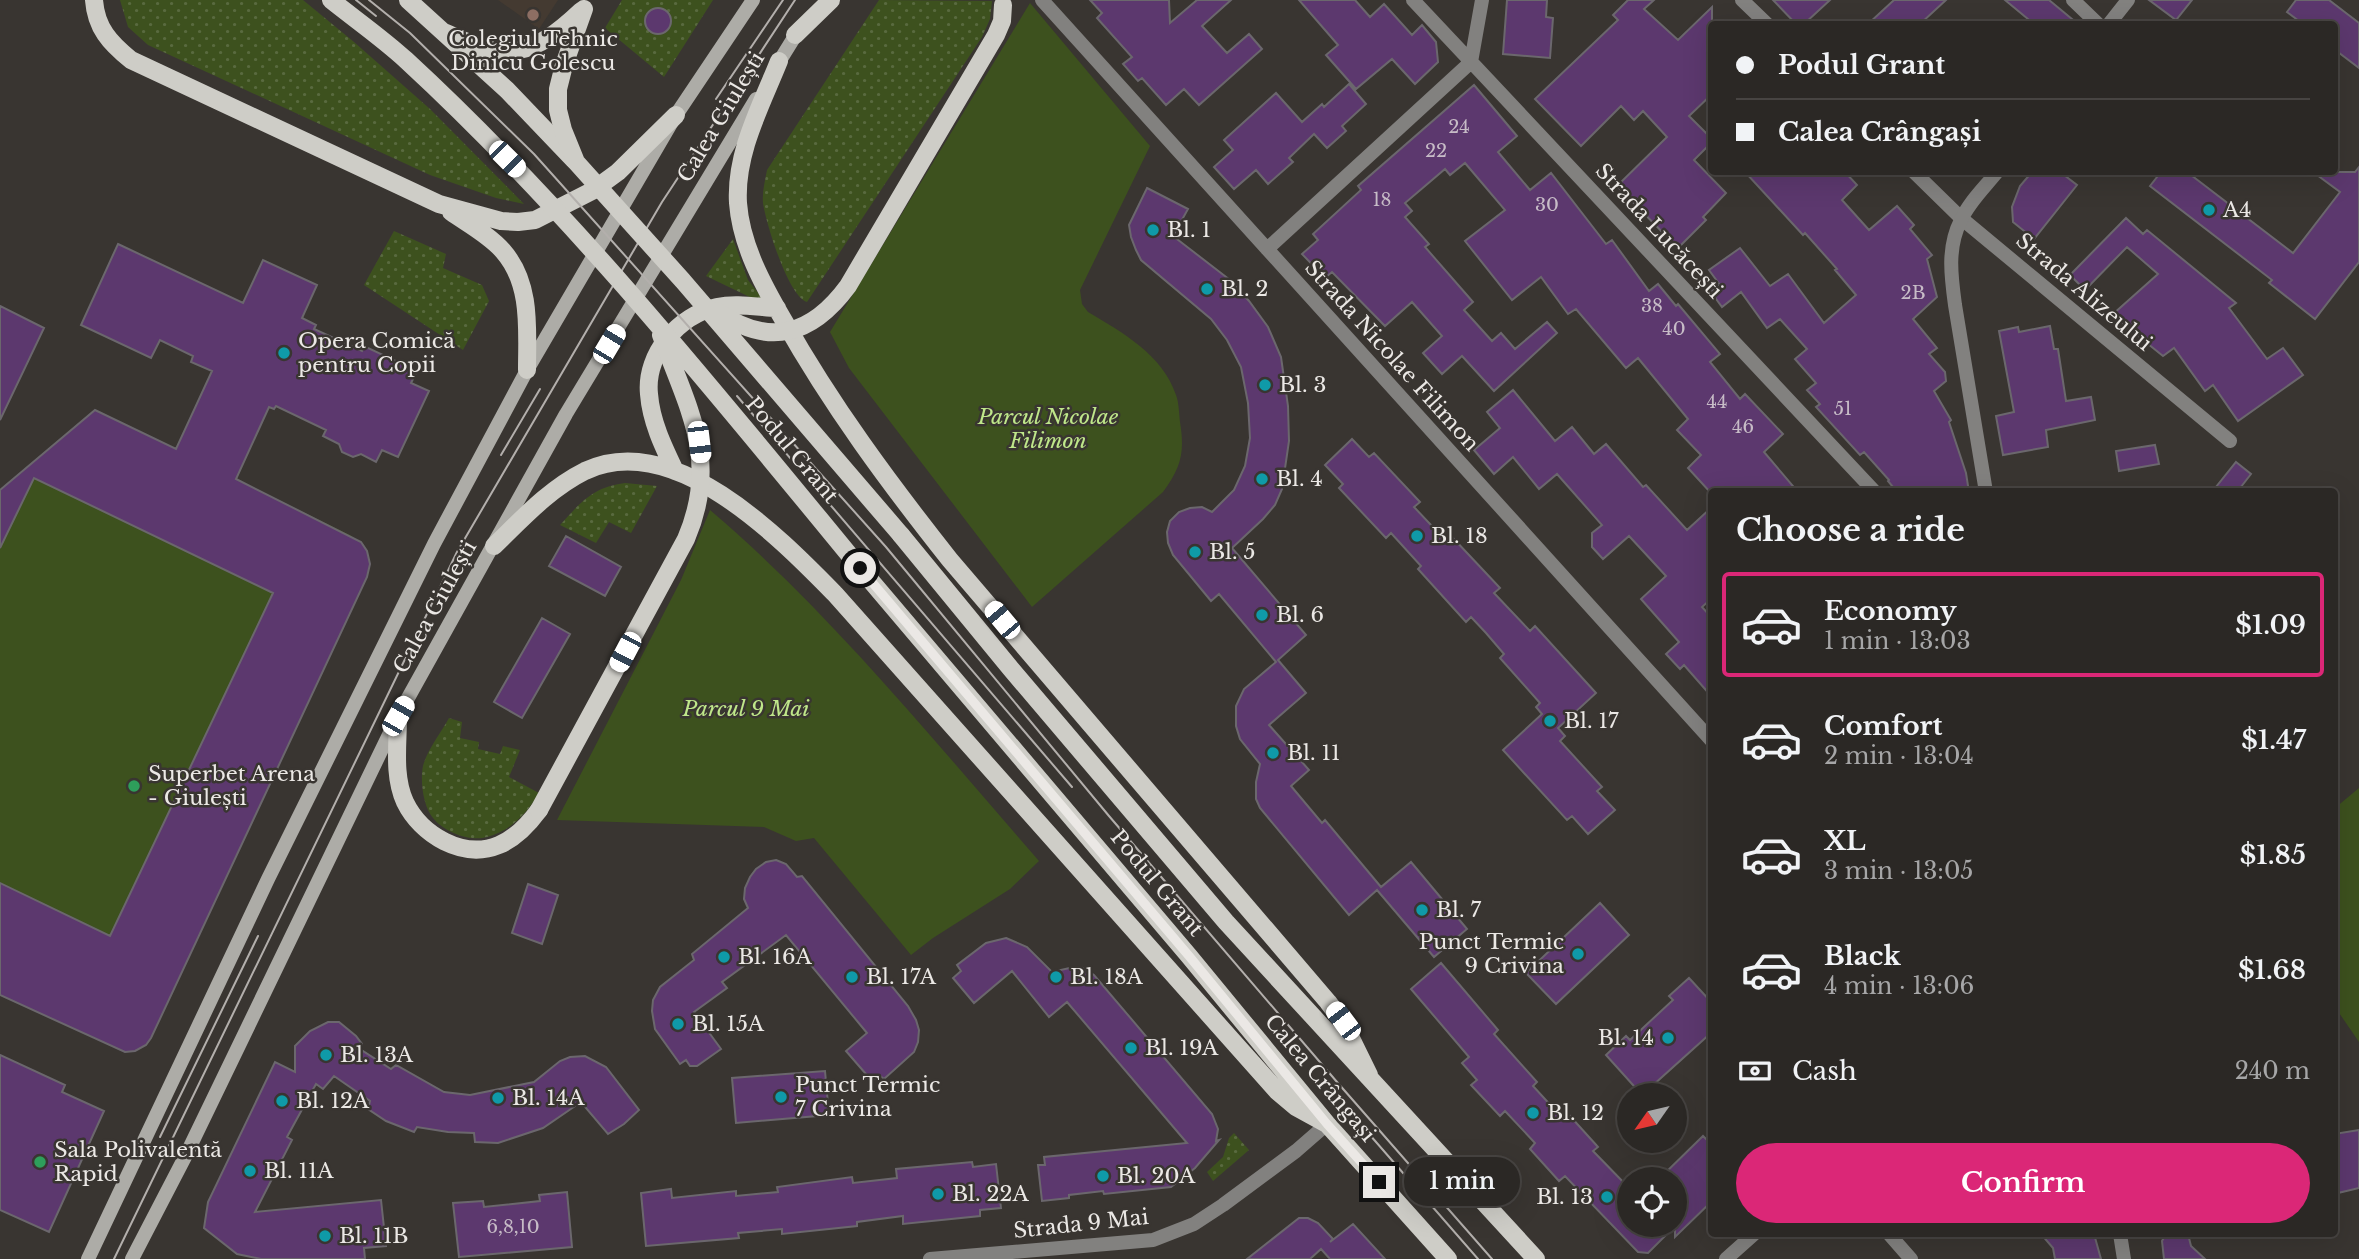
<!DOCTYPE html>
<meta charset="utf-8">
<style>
:root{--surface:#2b2825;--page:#373432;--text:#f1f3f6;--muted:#a6a6a7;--line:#474442;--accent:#db2777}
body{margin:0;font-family:"Libre Baskerville",serif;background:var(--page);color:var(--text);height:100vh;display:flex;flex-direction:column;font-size:26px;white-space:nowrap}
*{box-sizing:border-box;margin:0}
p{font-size:23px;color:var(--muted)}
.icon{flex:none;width:38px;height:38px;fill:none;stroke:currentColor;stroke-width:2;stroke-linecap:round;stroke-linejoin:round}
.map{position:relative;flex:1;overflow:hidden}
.side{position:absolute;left:1708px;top:488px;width:630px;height:749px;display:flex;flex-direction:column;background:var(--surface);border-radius:7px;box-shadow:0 7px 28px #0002,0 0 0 2px var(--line)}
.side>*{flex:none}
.banner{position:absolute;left:1708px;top:21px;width:630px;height:154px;border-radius:7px;box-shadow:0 7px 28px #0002,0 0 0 2px var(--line);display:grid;align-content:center;height:154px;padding:0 28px;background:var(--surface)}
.needle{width:46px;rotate:236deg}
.tools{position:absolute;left:1617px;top:1083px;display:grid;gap:14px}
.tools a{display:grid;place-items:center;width:70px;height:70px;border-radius:50%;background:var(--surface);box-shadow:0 7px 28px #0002,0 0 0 2px var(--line);font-size:35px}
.end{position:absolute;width:32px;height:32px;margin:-16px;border:9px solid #ebe8e5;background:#111;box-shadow:0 0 0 4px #111}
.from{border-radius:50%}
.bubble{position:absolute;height:49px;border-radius:24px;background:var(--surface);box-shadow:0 7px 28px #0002,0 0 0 2px var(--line);font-size:23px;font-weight:600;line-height:49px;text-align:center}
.car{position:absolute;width:21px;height:42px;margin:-21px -10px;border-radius:9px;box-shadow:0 0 5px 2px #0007;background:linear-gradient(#fff 24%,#345 0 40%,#fff 0 76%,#345 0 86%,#fff 0)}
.banner b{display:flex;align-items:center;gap:24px;height:66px;font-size:26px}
.banner b+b{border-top:2px solid var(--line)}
.banner i{width:18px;height:18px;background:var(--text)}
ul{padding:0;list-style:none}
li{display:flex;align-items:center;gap:21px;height:105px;margin:0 14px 10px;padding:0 14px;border:4px solid transparent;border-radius:7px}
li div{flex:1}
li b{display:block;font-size:26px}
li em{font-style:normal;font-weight:600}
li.active{border-color:var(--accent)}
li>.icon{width:63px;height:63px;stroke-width:1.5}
h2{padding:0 28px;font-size:32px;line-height:84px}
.pay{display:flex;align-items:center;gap:18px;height:77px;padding:0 28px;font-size:26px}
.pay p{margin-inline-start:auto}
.primary-button{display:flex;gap:14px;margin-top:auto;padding:14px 28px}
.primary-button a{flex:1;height:80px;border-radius:42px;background:var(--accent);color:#fff;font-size:28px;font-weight:600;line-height:80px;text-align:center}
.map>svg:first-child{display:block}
</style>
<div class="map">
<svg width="2359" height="1259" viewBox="0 0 2359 1259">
<defs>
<pattern id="grass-dots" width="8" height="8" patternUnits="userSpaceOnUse" patternTransform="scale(1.75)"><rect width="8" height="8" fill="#3d511e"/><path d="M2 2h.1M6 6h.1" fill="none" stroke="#596a3f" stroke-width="1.8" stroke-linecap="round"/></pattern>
</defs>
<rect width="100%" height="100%" fill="#393531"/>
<path fill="#443a31" d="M498,0H558L539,29Z"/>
<path fill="url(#grass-dots)" d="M120,0H303L354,42L430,109L524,204L496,198L430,175L148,45L128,27Z
M622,0H713L664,77L605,28Z
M879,0L992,1L990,19L982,37L807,302C788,296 766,223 763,203C762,192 765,181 767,170Z
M394,231L446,254L443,268L482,285L489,301L463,350L364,285Z
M733,239L748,280L763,299L758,301L706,276Z
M625,483L657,486L631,533L609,522L596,543L560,525C581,502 593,487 625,483Z
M449,718L462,722L460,738L479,742L478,749L500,754L503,746L520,750L509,777L539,793C527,813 511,831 487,837C470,842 444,832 433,818C423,806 420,781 423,766C427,750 441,733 449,718Z
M1234,1133L1249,1150L1213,1181L1207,1172L1223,1157L1229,1138Z"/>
<path fill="#3d511e" d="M1030,3L1150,146L1080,290L1082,304L1088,312C1122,332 1163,355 1176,395C1179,403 1179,413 1180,422C1185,453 1181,467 1163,492L1032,607L849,368L830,332Z
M95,410L350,535C367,546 371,557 367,577L151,1038C143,1050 133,1054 119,1049L0,995V490Z
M710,510C830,612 935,742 1039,861L1010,889L933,938L911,955L814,838L796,841L764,827L557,820L681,580Z
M2359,788V1042L2335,1007V808Z"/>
<path fill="#5c386e" stroke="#6b676d" stroke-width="2" d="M1090,0H1169L1170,23L1197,0H1231L1202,26L1227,53L1249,34L1262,49L1199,105L1184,89L1166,105L1142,78L1138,81L1123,64L1132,57L1097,18L1102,13Z
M1299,0H1355L1370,17L1384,4L1412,35L1422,25L1436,42L1438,62L1415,84L1392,59L1356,89L1326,55L1338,45Z
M1507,0H1547L1546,17L1553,18L1550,58L1503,54Z
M1628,0H1654L1644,9L1678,40L1712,7V94L1689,116L1712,139V142L1694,160L1726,193L1703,217L1706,220L1678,248L1617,186L1667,137L1643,111L1634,120L1621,106L1581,146L1535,99L1618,20L1613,15Z
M1773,0H1830L1804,24H1796Z
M1894,0H1946L1920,24H1868Z
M2005,0H2049L2078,24H2034Z
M2149,0H2192L2176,20Z
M2296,0H2329L2359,23V68L2334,49V24H2303L2287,12Z
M645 21a13 13 0 1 1 26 0a13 13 0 1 1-26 0Z
M1349,84L1366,104L1342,126L1346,131L1327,148L1314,134L1289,158L1293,162L1268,184L1256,170L1234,189L1214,167L1233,150L1224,140L1276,93L1302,122L1322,104L1324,107Z
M1474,85L1517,136L1498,152L1530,190L1551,173L1606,244L1612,240L1649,291L1658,284L1676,306L1678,304L1720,354L1710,362L1740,399L1745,394L1783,434L1764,452L1798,492H1710L1688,468L1701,455L1677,430L1688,419L1638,358L1626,368L1576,309L1568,314L1541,277L1512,300L1465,241L1505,210L1465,163L1450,175L1445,169L1405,203L1412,211L1405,217L1429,244L1425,247L1473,302L1464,310L1492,341L1501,333L1515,349L1547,322L1557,333L1494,391L1462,356L1442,374L1423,353L1442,336L1412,302L1385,326L1332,272L1325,278L1302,254L1318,240L1313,234L1361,190L1358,186Z
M2359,167V262L2315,319L2269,283L2272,280L2150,186L2161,172H2187L2293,253L2340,192L2313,172H2355Z
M1745,172H1845L1857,185L1842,200L1869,230L1897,206L1914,225L1910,229L1932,255L1927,259L1937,297L1913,319L1937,348L1929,354L1945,372L1946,381L1934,391L1951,420L1949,422L1966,473L1969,492H1897L1888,481L1889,480L1864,452L1860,455L1816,407L1820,404L1807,390L1816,383L1795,359L1807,349L1780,319L1767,328L1741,292L1722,307L1711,292L1720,285L1709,270L1740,248L1770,286L1788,274L1824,323L1856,295L1835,270L1837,269L1805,233L1803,235Z
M2032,172H2060L2077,185L2034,239L2013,222L2012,207L2020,186Z
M1147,188L1188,209L1173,236L1230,280L1249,301L1268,327L1281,357L1288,406L1289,441L1282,489L1275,505L1263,519L1232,548L1306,635L1278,660L1306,693L1269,725L1309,770L1291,786L1322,823L1325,820L1381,887L1411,862L1467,929L1434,957L1377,890L1349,915L1260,808L1256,799V782L1260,764L1240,739L1236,726V706L1244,689L1276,662L1219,594L1211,601L1173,555L1168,543L1167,532L1170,521L1179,512L1190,508L1202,507L1212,512L1234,490L1245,466L1250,438L1248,403L1241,367L1227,340L1211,319L1141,260L1136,250L1131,237L1129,225Z
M2126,218L2143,234L2147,230L2236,303L2229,308L2267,359L2283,348L2303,375L2238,421L2213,385L2205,391L2174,348L2163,356L2112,315L2158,274L2127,247L2085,290L2070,275Z
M118,244L243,303L263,260L317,285L302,318L316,325L314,329L362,351L364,346L417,371L411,383L429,391L398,457L382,450L376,462L361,454L353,457L342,452L339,444L323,436L326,430L276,406L274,409L269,407L236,479L361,542L367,551L370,564L367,577L151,1038L146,1045L135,1051L125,1052L0,995V883L110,936L273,593L34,478L0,548V490L95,410L176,449L212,371L191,362L193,356L160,340L151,358L81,325Z
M0,306L44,328L0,420Z
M2050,326L2054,349H2058L2066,401L2091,397L2095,420L2046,430L2048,447L2003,455L1996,416L2014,412L1999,331L2018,327L2019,332Z
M1513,390L1555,441L1572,427L1594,454L1606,444L1643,487L1646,485L1687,530L1712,507V598L1702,607L1712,618V697L1684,665L1680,669L1666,654L1679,642L1641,599L1666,576L1629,536L1603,559L1592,547V533L1602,525L1557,474L1539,489L1513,457L1494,474L1474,450L1500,428L1487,412Z
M1352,439L1369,457L1374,453L1420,502L1414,507L1448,543L1453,538L1500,588L1494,593L1530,631L1535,626L1596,693L1558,728L1565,736L1560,741L1602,787L1597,791L1615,810L1588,834L1572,816L1567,820L1503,750L1542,714L1536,707L1540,703L1500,658L1504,654L1486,633L1471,617L1466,622L1418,569L1421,566L1391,533L1386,538L1339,488L1343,484L1325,465Z
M2155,445L2159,464L2119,471L2116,451Z
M2236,462L2251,474L2237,492H2212Z
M566,536L621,567L605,596L549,566Z
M542,618L570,634L522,718L494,702Z
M776,860L786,864L797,877L802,876L908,1006L916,1020L919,1030L918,1042L914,1052L884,1079L879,1075L872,1081L846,1051L867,1033L786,935L722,982L727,988L694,1012L721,1049L697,1066H690L686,1060L680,1064L655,1029L652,1011L653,1000L660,987L694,960L692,954L748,908L744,899L745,888L750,877L756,869L766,862Z
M528,884L558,895L542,944L512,933Z
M1600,903L1629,935L1556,1004L1526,973Z
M1006,938L1027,947L1052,972L1074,967L1083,968L1094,975L1212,1114L1218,1129L1216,1141L1219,1140L1195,1168L1171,1187L1104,1194L1103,1191L1069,1195V1198L1042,1201L1038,1165H1045L1044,1157L1187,1143L1067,1002L1049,1017L1012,971L974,1003L953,978L961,971L957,965L986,943Z
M1441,963L1498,1030L1494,1034L1537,1082L1533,1086L1565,1121L1570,1116L1598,1147L1593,1151L1629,1188V1225H1675V1180H1658L1703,1136L1712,1145V1201L1675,1237V1226L1648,1253L1638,1252L1565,1176L1559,1181L1530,1149L1535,1143L1505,1111L1500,1116L1471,1085L1477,1080L1462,1063L1469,1057L1411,989Z
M1689,978L1712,1003V1032L1642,1095L1606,1055L1626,1036L1630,1040L1673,1000L1669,996Z
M328,1022H339L356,1036L362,1044L360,1049L391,1069L396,1065L444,1092L470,1095L534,1082L560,1061L570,1057L585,1056L606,1067L639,1110L624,1124L608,1134L581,1102L543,1128L498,1143L475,1142L474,1133L448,1132L417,1127L414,1132L386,1121L368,1109L370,1101L334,1076L323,1089L316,1084L287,1137L292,1140L255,1212L381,1200L386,1246L364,1248L365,1259H261L237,1254L204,1228L208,1202L275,1062L295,1072V1046L310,1031Z
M0,1055L65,1085L62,1092L104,1111L49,1232L0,1210Z
M825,1071L829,1115L736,1123L732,1078Z
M2359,1130V1188L2338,1193L2334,1180V1134Z
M972,1162L973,1167L996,1164L1001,1208L980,1210V1216L903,1224V1216L857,1222V1226L782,1234V1229L738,1233L739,1238L646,1246L641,1193L671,1189L672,1198L736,1191V1196L778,1192L777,1187L852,1177L853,1183L897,1178L896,1169Z
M567,1192L572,1247L459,1257L453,1203L483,1201L484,1207L540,1201L539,1195Z
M1299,1218H1308L1318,1223L1333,1239L1330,1242L1353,1224L1385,1259H1330L1321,1249L1310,1259H1247Z
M2041,1234H2094L2101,1259H2055L2053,1248Z
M2166,1234H2188L2191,1246L2205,1259H2164L2162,1241Z"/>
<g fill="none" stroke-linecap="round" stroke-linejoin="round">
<path stroke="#82817f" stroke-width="14" d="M1042,0L1712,741
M1413,0L1875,492
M1742,0L1767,24
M2073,0L2098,24
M1914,172L1961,218L2230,441
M1267,249L1471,62L1482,0
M1889,1234L1911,1259
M2120,1234L2124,1259
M930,1259L1153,1240L1194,1224L1223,1205L1296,1151L1327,1124"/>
<path stroke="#82817f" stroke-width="14" d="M2109,24L2128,0
M1986,492L1955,305C1951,276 1947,247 1961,220C1969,202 1985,187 1997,172
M1726,1259L1754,1234"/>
<path stroke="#adaca7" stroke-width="14" d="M774,70L800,28
M88,1259L268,879L434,544L527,370L676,115L753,0
M132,1259L186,1155L398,716L566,414L756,99"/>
<path stroke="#cecdc7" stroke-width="18" d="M94,0C96,28 110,43 131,60L439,204L501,221L518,222L535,220L592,191L618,172L676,115
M408,0L507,90L574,160
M795,35L831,0
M779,61C761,106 735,153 738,203C741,245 763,285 784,321C832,406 889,483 950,560L1328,1002L1343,1022L1369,1075
M451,212C468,224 489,235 503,251C532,284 527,330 527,370
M675,471C663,446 651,421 649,394C645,354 679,315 717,307C736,303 757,307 777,308
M901,535L1011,669L1226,922L1536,1259
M494,546C522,519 549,489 585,471C674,429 779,537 835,594L1277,1091L1296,1107L1327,1124
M860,568L1189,956L1327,1124L1448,1259
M398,716C398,744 393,776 405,802C421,835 463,860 499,845C516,838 528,825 539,810"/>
<path stroke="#b3afac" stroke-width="2" d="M356,0L376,16
M369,0L410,33L534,154L767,414L886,547L1109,816L1337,1082L1492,1259
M716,99L783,0
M737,396L1072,787
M501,455L540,389
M1342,1103L1478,1259
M160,1137L258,936
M114,1259L457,552L662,202L795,0"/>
<path stroke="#cecdc7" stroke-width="18" d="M331,0C356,20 382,38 406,60C573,214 715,392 860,568
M584,9L564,65L558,89V110L563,130L576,162L683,281L901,535
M446,33C508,62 532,57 581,11
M717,311C769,348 812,335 848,286L996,35L1002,21L1003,5
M539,810L686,539C720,460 688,409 661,335"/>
</g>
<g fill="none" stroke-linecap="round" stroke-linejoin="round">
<path stroke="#ebe8e5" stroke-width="9" d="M860,568L1189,956L1327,1124L1379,1182"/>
</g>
<circle fill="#8d6e63" stroke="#393531" stroke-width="2.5" cx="533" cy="15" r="7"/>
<g fill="#0f9aa8" stroke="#393531" stroke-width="2.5">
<circle cx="2209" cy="210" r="7"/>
<circle cx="1153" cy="230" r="7"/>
<circle cx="1207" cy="289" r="7"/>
<circle cx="284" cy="353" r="7"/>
<circle cx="1265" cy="385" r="7"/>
<circle cx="1262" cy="479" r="7"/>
<circle cx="1417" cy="536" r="7"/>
<circle cx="1195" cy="552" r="7"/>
<circle cx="1262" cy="615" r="7"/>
<circle cx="1550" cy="721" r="7"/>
<circle cx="1273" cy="753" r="7"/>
<circle cx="1422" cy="910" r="7"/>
<circle cx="1578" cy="954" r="7"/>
<circle cx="724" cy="957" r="7"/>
<circle cx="852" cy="977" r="7"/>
<circle cx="1056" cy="977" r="7"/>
<circle cx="678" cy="1024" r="7"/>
<circle cx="1668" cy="1038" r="7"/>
<circle cx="1131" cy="1048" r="7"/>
<circle cx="326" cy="1055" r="7"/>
<circle cx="781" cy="1097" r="7"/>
<circle cx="498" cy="1098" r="7"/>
<circle cx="282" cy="1101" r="7"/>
<circle cx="1533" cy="1113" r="7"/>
<circle cx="250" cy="1171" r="7"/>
<circle cx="1103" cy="1176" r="7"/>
<circle cx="938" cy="1194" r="7"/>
<circle cx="1607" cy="1197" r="7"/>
<circle cx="325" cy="1236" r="7"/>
</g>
<g fill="#2e9e5b" stroke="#393531" stroke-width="2.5">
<circle cx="134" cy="786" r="7"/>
<circle cx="40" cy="1162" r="7"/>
</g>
<g text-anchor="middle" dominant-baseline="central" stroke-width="5" stroke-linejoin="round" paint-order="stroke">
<g font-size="18" fill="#c7bcc7">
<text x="1459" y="127">24</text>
<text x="1436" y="151">22</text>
<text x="1382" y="200">18</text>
<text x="1547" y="205">30</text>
<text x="1913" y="293">2B</text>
<text x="1652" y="306">38</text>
<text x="1674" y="329">40</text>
<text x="1717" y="402">44</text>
<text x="1843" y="409">51</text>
<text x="1743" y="427">46</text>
<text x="513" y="1227">6,8,10</text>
</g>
<g font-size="21" fill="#ebe8e5" stroke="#393531" text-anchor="start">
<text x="533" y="39" text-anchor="middle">Colegiul Tehnic<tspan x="533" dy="24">Dinicu Golescu</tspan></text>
<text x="2223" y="210">A4</text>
<text x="1167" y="230">Bl. 1</text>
<text x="1221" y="289">Bl. 2</text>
<text x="298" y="341">Opera Comică<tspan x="298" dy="24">pentru Copii</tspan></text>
<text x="1279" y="385">Bl. 3</text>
<text x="1276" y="479">Bl. 4</text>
<text x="1431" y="536">Bl. 18</text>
<text x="1209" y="552">Bl. 5</text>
<text x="1276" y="615">Bl. 6</text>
<text x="1564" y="721">Bl. 17</text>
<text x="1287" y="753">Bl. 11</text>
<text x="148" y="774">Superbet Arena<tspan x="148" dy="24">- Giulești</tspan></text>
<text x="1436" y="910">Bl. 7</text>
<text x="1564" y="942" text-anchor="end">Punct Termic<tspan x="1564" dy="24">9 Crivina</tspan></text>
<text x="738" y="957">Bl. 16A</text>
<text x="866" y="977">Bl. 17A</text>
<text x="1070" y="977">Bl. 18A</text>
<text x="692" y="1024">Bl. 15A</text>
<text x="1654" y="1038" text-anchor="end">Bl. 14</text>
<text x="1145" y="1048">Bl. 19A</text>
<text x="340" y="1055">Bl. 13A</text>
<text x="795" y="1085">Punct Termic<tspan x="795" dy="24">7 Crivina</tspan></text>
<text x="512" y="1098">Bl. 14A</text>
<text x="296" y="1101">Bl. 12A</text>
<text x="1547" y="1113">Bl. 12</text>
<text x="54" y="1150">Sala Polivalentă<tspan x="54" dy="24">Rapid</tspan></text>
<text x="264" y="1171">Bl. 11A</text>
<text x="1117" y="1176">Bl. 20A</text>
<text x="952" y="1194">Bl. 22A</text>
<text x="1593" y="1197" text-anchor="end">Bl. 13</text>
<text x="339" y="1236">Bl. 11B</text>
</g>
<g font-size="21" fill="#ebe8e5" stroke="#393531">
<text transform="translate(721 117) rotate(-59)">Calea Giulești</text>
<text transform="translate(1659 231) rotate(47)">Strada Lucăcești</text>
<text transform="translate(2084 292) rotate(40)">Strada Alizeului</text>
<text transform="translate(1392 356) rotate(48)">Strada Nicolae Filimon</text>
<text transform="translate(792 450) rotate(50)">Podul Grant</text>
<text transform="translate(435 607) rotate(-61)">Calea Giulești</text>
<text transform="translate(1157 883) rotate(50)">Podul Grant</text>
<text transform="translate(1320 1078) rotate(50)">Calea Crângași</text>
<text transform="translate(1081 1224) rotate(-6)">Strada 9 Mai</text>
</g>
<g font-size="21" font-style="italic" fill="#bfe78a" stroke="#393531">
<text x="1048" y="417">Parcul Nicolae<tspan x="1048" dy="24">Filimon</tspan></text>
<text x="746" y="709">Parcul 9 Mai</text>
</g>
</g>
</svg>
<div class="tools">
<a><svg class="needle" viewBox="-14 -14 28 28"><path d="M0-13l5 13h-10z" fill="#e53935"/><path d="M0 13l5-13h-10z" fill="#a6a6a7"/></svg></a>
<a><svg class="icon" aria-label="locate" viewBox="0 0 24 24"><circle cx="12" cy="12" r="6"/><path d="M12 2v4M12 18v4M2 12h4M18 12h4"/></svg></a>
</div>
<i class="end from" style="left:860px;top:568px"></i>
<i class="end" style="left:1379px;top:1182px"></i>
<div class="bubble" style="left:1404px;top:1157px;width:116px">1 min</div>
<i class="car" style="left:507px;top:159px;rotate:135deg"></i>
<i class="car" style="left:609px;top:344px;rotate:31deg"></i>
<i class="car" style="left:699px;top:442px;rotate:173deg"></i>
<i class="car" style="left:1002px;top:620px;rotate:320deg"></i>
<i class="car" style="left:625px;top:652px;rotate:208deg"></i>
<i class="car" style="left:398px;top:716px;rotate:30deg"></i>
<i class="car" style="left:1343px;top:1021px;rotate:323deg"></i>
<div class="banner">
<b><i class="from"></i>Podul Grant</b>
<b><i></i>Calea Crângași</b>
</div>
<section class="side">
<h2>Choose a ride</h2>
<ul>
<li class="active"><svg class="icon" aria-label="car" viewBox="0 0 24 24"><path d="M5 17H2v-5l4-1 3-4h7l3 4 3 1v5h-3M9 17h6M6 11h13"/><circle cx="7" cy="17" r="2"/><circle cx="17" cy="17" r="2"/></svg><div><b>Economy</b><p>1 min · 13:03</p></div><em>$1.09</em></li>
<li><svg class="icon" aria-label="car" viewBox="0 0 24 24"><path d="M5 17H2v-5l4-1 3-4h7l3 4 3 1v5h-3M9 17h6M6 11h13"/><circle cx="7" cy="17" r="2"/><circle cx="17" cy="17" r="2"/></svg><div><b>Comfort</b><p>2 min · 13:04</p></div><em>$1.47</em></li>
<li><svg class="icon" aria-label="car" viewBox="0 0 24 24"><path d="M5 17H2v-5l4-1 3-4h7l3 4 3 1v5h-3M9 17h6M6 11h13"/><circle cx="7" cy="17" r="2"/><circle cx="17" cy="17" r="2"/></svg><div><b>XL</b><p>3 min · 13:05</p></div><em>$1.85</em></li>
<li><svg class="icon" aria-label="car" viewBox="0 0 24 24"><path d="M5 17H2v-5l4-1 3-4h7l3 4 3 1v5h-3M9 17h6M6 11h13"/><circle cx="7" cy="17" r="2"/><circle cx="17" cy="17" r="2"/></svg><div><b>Black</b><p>4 min · 13:06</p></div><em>$1.68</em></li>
</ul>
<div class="pay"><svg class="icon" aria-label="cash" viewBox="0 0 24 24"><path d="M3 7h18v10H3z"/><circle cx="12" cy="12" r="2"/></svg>Cash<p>240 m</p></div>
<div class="primary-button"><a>Confirm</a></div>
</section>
</div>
